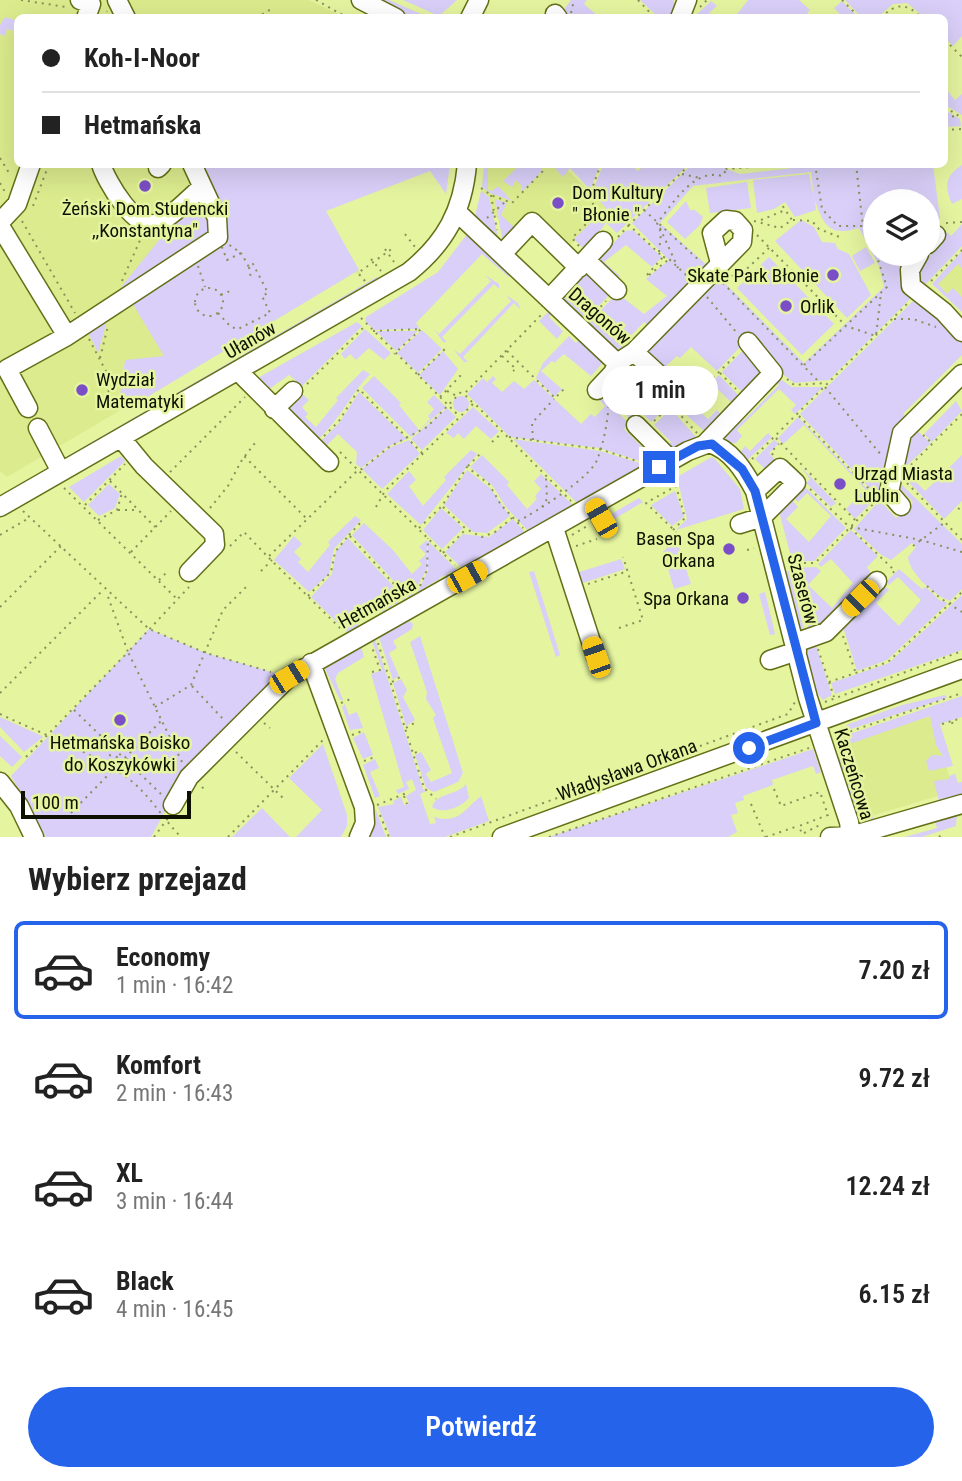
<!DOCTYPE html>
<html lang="pl">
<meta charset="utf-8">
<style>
:root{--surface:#fff;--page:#f2f2f2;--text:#222;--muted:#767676;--line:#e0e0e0;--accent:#2563eb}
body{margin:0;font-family:"Roboto Condensed",sans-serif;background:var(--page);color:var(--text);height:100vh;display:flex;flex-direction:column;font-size:26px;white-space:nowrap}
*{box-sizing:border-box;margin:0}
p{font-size:23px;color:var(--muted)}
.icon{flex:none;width:38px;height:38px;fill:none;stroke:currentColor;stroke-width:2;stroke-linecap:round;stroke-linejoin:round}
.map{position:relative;height:837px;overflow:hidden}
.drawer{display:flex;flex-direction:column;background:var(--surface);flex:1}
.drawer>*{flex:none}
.top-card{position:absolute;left:14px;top:14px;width:934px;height:154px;border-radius:10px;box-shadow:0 7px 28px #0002;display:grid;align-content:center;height:154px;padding:0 28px;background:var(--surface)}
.controls{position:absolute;left:863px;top:189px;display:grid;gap:14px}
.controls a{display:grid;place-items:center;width:77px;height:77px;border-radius:50%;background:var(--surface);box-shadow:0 7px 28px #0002;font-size:35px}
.scale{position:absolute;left:21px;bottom:18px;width:170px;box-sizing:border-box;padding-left:7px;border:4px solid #0e1100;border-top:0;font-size:19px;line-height:24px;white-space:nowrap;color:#0e1100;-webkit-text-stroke:5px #e5f49f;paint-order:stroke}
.end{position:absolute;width:32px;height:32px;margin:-16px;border:9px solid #2563eb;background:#fff;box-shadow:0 0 0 4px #fff}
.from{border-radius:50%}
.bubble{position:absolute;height:49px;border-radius:24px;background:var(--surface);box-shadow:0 7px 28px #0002;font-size:23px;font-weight:600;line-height:49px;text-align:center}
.car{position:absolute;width:21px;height:42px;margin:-21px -10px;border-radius:9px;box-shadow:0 0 5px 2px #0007;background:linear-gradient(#f5c518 24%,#345 0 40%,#f5c518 0 76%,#345 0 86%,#f5c518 0)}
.top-card b{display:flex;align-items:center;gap:24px;height:66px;font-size:26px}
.top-card b+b{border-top:2px solid var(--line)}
.top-card i{width:18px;height:18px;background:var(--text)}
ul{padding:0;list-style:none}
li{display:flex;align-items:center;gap:21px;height:98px;margin:0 14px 10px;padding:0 14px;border:4px solid transparent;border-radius:10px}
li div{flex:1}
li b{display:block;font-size:26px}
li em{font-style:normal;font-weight:600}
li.current{border-color:var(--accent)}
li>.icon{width:63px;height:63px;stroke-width:1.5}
h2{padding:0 28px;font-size:32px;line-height:84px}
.cta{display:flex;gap:14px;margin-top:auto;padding:14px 28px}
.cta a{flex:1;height:80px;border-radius:42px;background:var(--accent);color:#fff;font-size:28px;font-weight:600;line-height:80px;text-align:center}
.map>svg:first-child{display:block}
</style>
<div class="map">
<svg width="962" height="837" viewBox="0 0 962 837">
<rect width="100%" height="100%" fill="#e5f49f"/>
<path fill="#dbeb8d" d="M0,0H309L344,17L18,18V164L299,165L363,278L355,272L7,477L0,471Z
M484,165H562L606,207L558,258L530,232L521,242L480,201Z
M962,257V310L935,285Z
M930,716L954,791L871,816L850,742Z"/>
<path fill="#d9cff8" d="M376,0H389L428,17H411Z
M403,0H457L439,16Z
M571,0H587L584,4L599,17H568L562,12Z
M640,0H674L676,17H658Z
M748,0H799L810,10L807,13L812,17H735Z
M845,0H962V36L953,46L945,38V18L924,17L907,3L893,4L878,17L862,18Z
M711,1L717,6L709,13L713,17H694Z
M842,1L858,17H840L841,15L834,8Z
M5,17L15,20L17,24L15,31L7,29L5,36L0,34V25Z
M945,88L955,100L962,94V115L945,105Z
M945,110L960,119L961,126L945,127Z
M521,164L543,165L541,172L522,192V186L516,180L512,187L503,181Z
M192,165H450L446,194L430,171L326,211L359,270L124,411L119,402L125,360L164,356L122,286L201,188Z
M552,165H600L590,190L570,168L563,177Z
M603,165H631L638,171L644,165H688L617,233L606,223L598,233V241L587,252L574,239L606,208L592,193Z
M691,165H716L740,174L821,165H933L940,218L933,229L928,226V201H875V254H900L907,264L912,297L829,380L794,383L744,343L717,371L691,347L680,358L677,356L666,366L684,381L677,387L647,357L645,348L649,351L718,276L804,363L884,287L879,266L859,228C831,237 823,226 815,200L816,210L795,217L785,202L774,209L757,213L753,180L809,174L814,198L811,172L693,186L660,223L709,267L651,328L644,322L623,344L627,348L619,354L589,323L617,293L644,314L667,296L646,279L669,260L632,223Z
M962,165V199L952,204C944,186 945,176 962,165Z
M484,167L488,168V190L492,191L498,186L512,201L490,193L482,187Z
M747,182L751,208L710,213L706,188Z
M481,191L489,197L498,237L475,216Z
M495,199L507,203L501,215L516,229L503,243Z
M686,201L690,210H695L703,217L700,225L685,239L667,222Z
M801,220L814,227L822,242L835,243L838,249L849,254L871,295L847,318L775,241Z
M962,224V246L920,290L917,264L947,232L951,236Z
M633,230L662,257L652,267L626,245L604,262L620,276L615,280L594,263L625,231Z
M468,233L511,274L509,277L482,254L416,323L420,329L374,330L365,321L366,317L438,272Z
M866,247L875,263L860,271L852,256Z
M962,251V268L958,264L938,284L947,294L953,288L962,297V312L932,284Z
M769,257L834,324L802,355L737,288Z
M589,268L613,291L586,319L561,297Z
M485,275L499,284V289L494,284L442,337L447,342H443L434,329L439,334L488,284L491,281Z
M377,277L380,283L67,459L66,457Z
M506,295L518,303L520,309L514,303L463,357L468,362H464L454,350L460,354L508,304L511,301Z
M915,299L962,338V355L903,414L910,420L889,484L877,496L800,414Z
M551,309L553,312L549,317L563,331L557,339L539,321Z
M109,314L98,353L87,330Z
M357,322L362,326L302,386L289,375L265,392L256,379Z
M365,329L391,353L384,360L369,348L356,360L350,354L345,359L341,354Z
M422,330L442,349L418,373L397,353Z
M376,331H418L396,351Z
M569,336L576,343L580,339L605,360L591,376L564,354L554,363L552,361L541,371L562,389L554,397L536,378L543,363Z
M746,347L768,372L746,396L722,372Z
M443,351L458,369L440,395L419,375Z
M625,366L668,406L651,422L641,412L632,421L602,389Z
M363,370L370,374C349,396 339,422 315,442L285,410L301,393L309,400L302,407L308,414L305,417L316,427L338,400L336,398Z
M719,375L743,400L707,430H703L675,405L682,397L708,419L717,410L720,413L731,402L711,383Z
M374,376L401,403L399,405L419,430L430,419L428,416L434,409L427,402L434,395L446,407L411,437L362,388Z
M493,376L496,379L492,383L502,392L514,381L524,389L534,380L581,424L591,414L595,417L605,406L597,397L599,392L629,424L624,429L651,456L657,451L658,459L649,464L599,448L510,437L467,394L483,378L487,382Z
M776,376L792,387H823L795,414L791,410L796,405L779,389L737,430L742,436L736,443L724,444L720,435L734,417L743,421L779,385L771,381Z
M359,392L407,439L389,446L361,468L356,464L357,452L338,434L326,446H322L321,441L340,422Z
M453 404a8 8 0 1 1 16 0a8 8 0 1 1-16 0Z
M956,401L962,411L932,442L924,434Z
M473,407L499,431L491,439L476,426L464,439L458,433L454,438L446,433Z
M447,408L456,417L422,450L411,439Z
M671,409L696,437L672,451L666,448L671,442L654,425Z
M798,417L876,498L855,519L846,509L865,489L804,425L783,444L778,438Z
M913,427L931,443L899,473Z
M768,433L772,437L744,463L741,451L745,446L750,451Z
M513,439L600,451L647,465L581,507Z
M409,440L420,454L382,489L362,469L389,448Z
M774,440L779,443L769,453L778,463L767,471L755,459Z
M471,450L477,454L421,525L387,494L409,471L416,480L409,486L423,506L446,480L444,477Z
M482,455L509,482L507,485L527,509L537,499L535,496L541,489L534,481L541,474L577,509L532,535L505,506L493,486L470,467Z
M962,455V501L944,519L903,476L914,465L917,468L910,476L925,491Z
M121,456L125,461L84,502L69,487Z
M710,458H714L740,489L744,509L676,530L687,519L677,477Z
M800,466L836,503L831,507L806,483L810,479Z
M467,470L490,488L510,516L487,533L473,532L444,505Z
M898,481L962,544V589L950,601C935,596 909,573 908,557L916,547L912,543L891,560L880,554L854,529L885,494L881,502L896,518L913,502L898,487Z
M109,484L120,494L115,508L99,516L88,505Z
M804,486L846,528L814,561H792L779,511L791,499L798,507L786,519L809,542L831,516L807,493L798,502L793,497Z
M675,491L684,517L672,526L651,505Z
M639,498L643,502L609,522L606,517Z
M441,508L463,528L442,549L423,530Z
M355,516L361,520L334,549L329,574L309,592L274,560L294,536L302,544L294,552L301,559L298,562L308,572L330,545L328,542Z
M513,519L529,537L465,571L445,552L463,534L489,537Z
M364,523L393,550L412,574L422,564L419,561L426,554L419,547L427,540V569L410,599L352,535Z
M851,530L878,556L867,567L873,576L871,582L810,634L793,568L816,567L821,571L808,585L832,608L853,583L831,559L821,567L818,564Z
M348,538L410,604L407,606L402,598L397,601L402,609L399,611L394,603L391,604L395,613L392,614L387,606L384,608L389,616L386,618L381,610L358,623L361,632L352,637L311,597L332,574L336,551Z
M676,538L691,584L674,589L663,552Z
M428,541L459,572L456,579L452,572L448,573L450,582L446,575L439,578L442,586L438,580L432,583L434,591L429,584L415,598L428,570Z
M621,559L625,569L583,583L576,573Z
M899,569L922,589L926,587L939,600L948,603L887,660L857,671L842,624L883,584L889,590L876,603L899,626L921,600L898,577L889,585L886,582Z
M534,571L560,655L556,657L529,572Z
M789,571L805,633L798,629L783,572Z
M765,592L775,634L770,635L759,594Z
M962,595V650L835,694L831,683L889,663Z
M408,620L413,624L412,629L393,641L397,648L389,653L399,676L393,680L379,637Z
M149,629L206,653L289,677L178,788L151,837H46L11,776Z
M420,636L463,773L458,782L434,792L426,788L415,755L421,752L431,770L426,774L431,782L452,773L433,718L436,715L426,699L427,692L410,642Z
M375,639L423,789L426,791L420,794L430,824L436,823L434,817C460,825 467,806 481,796L489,821L445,837H391L378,807L394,804L393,801L401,797L404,805L409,803L406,796L416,790L412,779L406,782L409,789L398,794L396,790L404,787L371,674L382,670L372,641Z
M815,643L832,695L823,700L816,692L813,693L802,649Z
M361,646L364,657L338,673L335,679L343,700H340L325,669Z
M401,679L407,690L403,697L415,720L406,726L393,683Z
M945,695L947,698L851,729L846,725L902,705Z
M962,696V717L940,724L953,766L929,771L926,761L932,755L943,756L936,745L930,716L838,748L835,739Z
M345,704L349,715L357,712L363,728L350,730L342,707Z
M0,717L42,736L43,737L24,752L0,727Z
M364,732L373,755L363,759L353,738Z
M0,736L22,757L12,767L0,756Z
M323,744L347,815V826L341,837H296L322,810L289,778Z
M813,749L821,772L816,774L813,766L772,780L773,785L743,796L744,800L735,803L738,813L731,815L737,832L728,837H549Z
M853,752L858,768L841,771L837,758Z
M375,759L379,768L370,772L380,796L375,798L363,765Z
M955,774L958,783L962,782V800L940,805L934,781L949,779V776Z
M860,776L874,821L859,826L845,783Z
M466,784L469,798C461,807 443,815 432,807C437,792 457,796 466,784Z
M262,808L290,837H232Z
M375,808L386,837H367Z
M957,812L956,826L922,837H905L937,828L934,818Z"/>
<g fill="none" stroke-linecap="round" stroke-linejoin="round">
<defs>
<path id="minor" d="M80,0L91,4L86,18
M117,0L126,18
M361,0L396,18
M555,14L558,18
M470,18L479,0
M680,18L687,0
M101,164C106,181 136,233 158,223C173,216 188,199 201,188
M158,168L162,164
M458,213L617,363L634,352L742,242L743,230L735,221L726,220L712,233L720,263
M0,222L17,204L31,164
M0,226L67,336
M928,244L936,235
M502,254L532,222L579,268
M919,254L910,270L911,286L944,312L962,332
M586,260L617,290
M549,299L603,241
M634,352L679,393
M238,371L329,462
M597,390L613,373L617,363
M28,408L7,369L67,336L218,237L217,218L192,164
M274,409L293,391
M636,425L671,460
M38,428L61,472
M121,438L144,466L214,534L215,545L189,572
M706,443L773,373L748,342
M594,505L606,527
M901,506L889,492L902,433L962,374
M0,507L409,272C445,243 463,211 467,164
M740,524L762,517L796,483L780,468L755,491
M554,528L596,657
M795,643L826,632L877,581
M770,660L797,651
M311,663L364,807L365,823L359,837
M0,782L19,806L34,837
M173,805L189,777L289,677L688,451L709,443C731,449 745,472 755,491L808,698L849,822L851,837
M502,837L962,669
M830,837L851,836L962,804"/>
</defs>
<use href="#minor" stroke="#646f17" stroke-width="21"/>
<path stroke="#88925a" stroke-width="2" stroke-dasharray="2 5" stroke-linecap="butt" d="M21,0L66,7
M316,0L348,18
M638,0L655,18
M842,0L860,18
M700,7L707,0
M571,13L574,0
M104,18L107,11
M256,18L273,8
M881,18C896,2 907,3 922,18
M945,40L962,57
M945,107L962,118
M945,117L958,116
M945,130L962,129
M0,158L11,176
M720,164L727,169L790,164
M815,164L822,209L838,226H863L875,251
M856,164L863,227
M682,174L700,178
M0,183L5,192
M481,188L491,195L512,203L543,171L545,164
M491,195L497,230
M33,206L49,164
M644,210L701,262
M487,218L506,201
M761,220L783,211
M793,220L812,221L819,229L842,238
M22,221L75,313
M754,221L780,228L792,220L782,205
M946,223L962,222
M863,226H875
M660,228L678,268
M405,234L415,247
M757,235L846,326L876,336L881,293
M218,237L241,253L227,260Z
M618,237L629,225
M579,246L572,238L598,212L589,197L601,164
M385,249L394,262
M659,252L661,233L657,223C673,204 693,168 722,176L727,169
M663,257L668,258L686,275
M371,259L381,271
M198,266L205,287
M249,267L251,279
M647,275L663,257L629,225L690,164
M649,275L668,260L664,257
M732,275L736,279L769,248
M122,281L141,238
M365,281L358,273L393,248
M931,281L962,250
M723,283L820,383
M195 302a14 14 0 1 1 28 0a14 14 0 1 1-28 0Z
M221,295L230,291
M707,297L737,333
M218,313L231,327L238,329L270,313L262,296L268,293L253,264L249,267L241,253
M591,317L606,301
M361,318L459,416
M894,319H913L936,327
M373,331L421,329L394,354
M89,339L108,375L109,401
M507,351L555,398L564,389
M502,356L516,369L513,371
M100,358L108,326
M804,365L887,287L876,254
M720,373L736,389
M418,375L446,348
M787,379L794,385L827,383
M708,383L737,354
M307,384L365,326
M825,387L882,456
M447,391L457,396
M440,397L464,372
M472,402L464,394L543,313
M672,406L697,433
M799,416L875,495
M654,421L670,406
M923,435L932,443
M324,436L339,421L359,389L422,453
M509,437L599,449L637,461
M776,438L856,521
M533,440L532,423L554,399
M492,442L502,433
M340,452L358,470L362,469L389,447L427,427L461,392L463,393
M773,455L771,452L779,444
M245,456L255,443
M752,459L909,302
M911,465L962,414
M468,466L480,454
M170,472L245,397
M110,481L155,527
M907,483L962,540
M64,488L177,599
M810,489L895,571L890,575
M85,505L125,464
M376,507L385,491L474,403L571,501
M443,507L466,529L482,537L495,532L512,518
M542,507L547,499L546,476
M210,508L228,486L244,456L307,519
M958,508L962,511
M118,510H137
M23,511L149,629L206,653L271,672
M98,520L117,510L122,493
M518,521C535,513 591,477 597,460C604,443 608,420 609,400
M851,527L921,540L962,552
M419,528L442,506L467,467L489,484L501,505L523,528
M673,530L685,518L676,486L646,503L676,532
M0,535L29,518
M349,535L363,520
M572,535L589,525
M230,546L244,532L268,557L358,470L455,565
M576,546L597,539
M913,546L944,523
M747,550L754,548
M131,552L171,511
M443,553L465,530
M269,558L342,630
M790,563H815L878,499
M261,571L272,560
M159,580L166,573
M588,584L628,571
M420,586L427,570L428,538
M927,586L940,598L962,612
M308,596L331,572L335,552L349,535L405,596
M0,607L61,546
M619,628L643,620L623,557
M843,636L856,674
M378,643L424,788L436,799
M818,649L834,697
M372,672L380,670L372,647
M392,682L400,677
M829,682L888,662L962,592
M192,686L224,720
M0,693L103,590
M825,702L962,651
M341,703L353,698
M155,707L191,685L223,610L249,584
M74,710L161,794
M0,714C42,734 88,750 126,777C149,793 162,818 181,837
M952,722L954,728
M264,723L270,728
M942,724L962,718
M406,728L416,722
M352,735L365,730
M837,736L962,693
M236,752L285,800
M415,753L420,750
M109,755L121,758
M26,757L128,652L107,594
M126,759L135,760
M364,761L375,757
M182,762L128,652L189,587
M202,787L206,791
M774,789L781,806L820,792L828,815L799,826L802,834L820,825
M404,796L407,804
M751,804L765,837
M377,805L409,792
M380,815L389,837
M66,818L161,721
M154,837L168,818
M228,837L323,740
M450,837L788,714L795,702
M549,837L809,748
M766,837L798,826
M939,837L942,834"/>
<use href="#minor" stroke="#fff" stroke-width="18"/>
</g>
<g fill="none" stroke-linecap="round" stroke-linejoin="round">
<path stroke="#2563eb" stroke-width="9" d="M659,467L698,446L712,444L742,469L755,491L816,723L749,748"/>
</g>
<g fill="#7a4ec6" stroke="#e5f49f" stroke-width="2.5">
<circle cx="145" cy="186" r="7"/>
<circle cx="558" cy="203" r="7"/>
<circle cx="833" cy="275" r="7"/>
<circle cx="786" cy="306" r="7"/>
<circle cx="82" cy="390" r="7"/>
<circle cx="840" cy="484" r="7"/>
<circle cx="729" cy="549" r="7"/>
<circle cx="743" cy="598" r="7"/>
<circle cx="120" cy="720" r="7"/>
</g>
<g text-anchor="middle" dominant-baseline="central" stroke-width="5" stroke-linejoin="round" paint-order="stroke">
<g font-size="19" fill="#0e1100" stroke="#e5f49f" text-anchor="start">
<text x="572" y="192">Dom Kultury<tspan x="572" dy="22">" Błonie "</tspan></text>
<text x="145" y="208" text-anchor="middle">Żeński Dom Studencki<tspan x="145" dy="22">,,Konstantyna"</tspan></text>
<text x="819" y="275" text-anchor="end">Skate Park Błonie</text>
<text x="800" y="306">Orlik</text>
<text x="96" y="379">Wydział<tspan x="96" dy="22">Matematyki</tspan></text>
<text x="854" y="473">Urząd Miasta<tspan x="854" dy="22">Lublin</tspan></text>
<text x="715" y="538" text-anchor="end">Basen Spa<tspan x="715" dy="22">Orkana</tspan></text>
<text x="729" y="598" text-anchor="end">Spa Orkana</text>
<text x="120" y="742" text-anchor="middle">Hetmańska Boisko<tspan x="120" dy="22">do Koszykówki</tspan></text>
</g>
<g font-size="19" fill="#0e1100" stroke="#e5f49f">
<text transform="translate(600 316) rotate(41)">Dragonów</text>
<text transform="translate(250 340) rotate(-30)">Ułanów</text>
<text transform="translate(803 589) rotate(75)">Szaserów</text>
<text transform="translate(377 603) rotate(-29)">Hetmańska</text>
<text transform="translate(627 770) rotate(-20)">Władysława Orkana</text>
<text transform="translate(854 774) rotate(73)">Kaczeńcowa</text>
</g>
</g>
</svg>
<div class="controls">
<a><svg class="icon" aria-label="layers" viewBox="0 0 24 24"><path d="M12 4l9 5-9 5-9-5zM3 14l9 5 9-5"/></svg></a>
</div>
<div class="scale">100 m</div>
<i class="end from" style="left:749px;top:748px"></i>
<i class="end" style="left:659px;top:467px"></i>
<div class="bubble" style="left:602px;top:366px;width:116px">1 min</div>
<i class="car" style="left:601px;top:518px;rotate:330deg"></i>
<i class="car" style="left:467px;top:577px;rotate:61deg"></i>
<i class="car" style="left:860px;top:598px;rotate:225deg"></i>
<i class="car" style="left:596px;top:657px;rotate:341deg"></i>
<i class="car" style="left:289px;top:677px;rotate:58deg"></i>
<div class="top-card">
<b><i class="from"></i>Koh-I-Noor</b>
<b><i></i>Hetmańska</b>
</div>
</div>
<section class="drawer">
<h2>Wybierz przejazd</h2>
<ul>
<li class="current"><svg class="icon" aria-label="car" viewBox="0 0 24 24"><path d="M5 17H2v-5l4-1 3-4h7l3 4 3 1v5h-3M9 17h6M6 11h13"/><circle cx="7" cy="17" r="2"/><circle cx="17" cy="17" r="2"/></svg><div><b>Economy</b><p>1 min · 16:42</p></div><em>7.20 zł</em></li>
<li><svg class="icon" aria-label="car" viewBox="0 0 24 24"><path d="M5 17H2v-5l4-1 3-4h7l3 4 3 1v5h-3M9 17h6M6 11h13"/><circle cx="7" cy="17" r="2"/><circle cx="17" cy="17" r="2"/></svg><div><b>Komfort</b><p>2 min · 16:43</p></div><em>9.72 zł</em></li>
<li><svg class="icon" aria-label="car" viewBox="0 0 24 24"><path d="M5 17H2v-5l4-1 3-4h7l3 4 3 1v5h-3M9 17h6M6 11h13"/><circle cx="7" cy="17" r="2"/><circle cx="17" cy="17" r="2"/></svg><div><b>XL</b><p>3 min · 16:44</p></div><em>12.24 zł</em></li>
<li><svg class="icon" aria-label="car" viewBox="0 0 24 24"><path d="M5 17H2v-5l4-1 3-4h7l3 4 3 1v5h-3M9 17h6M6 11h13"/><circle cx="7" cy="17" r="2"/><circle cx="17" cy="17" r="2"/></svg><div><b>Black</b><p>4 min · 16:45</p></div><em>6.15 zł</em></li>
</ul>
<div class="cta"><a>Potwierdź</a></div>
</section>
